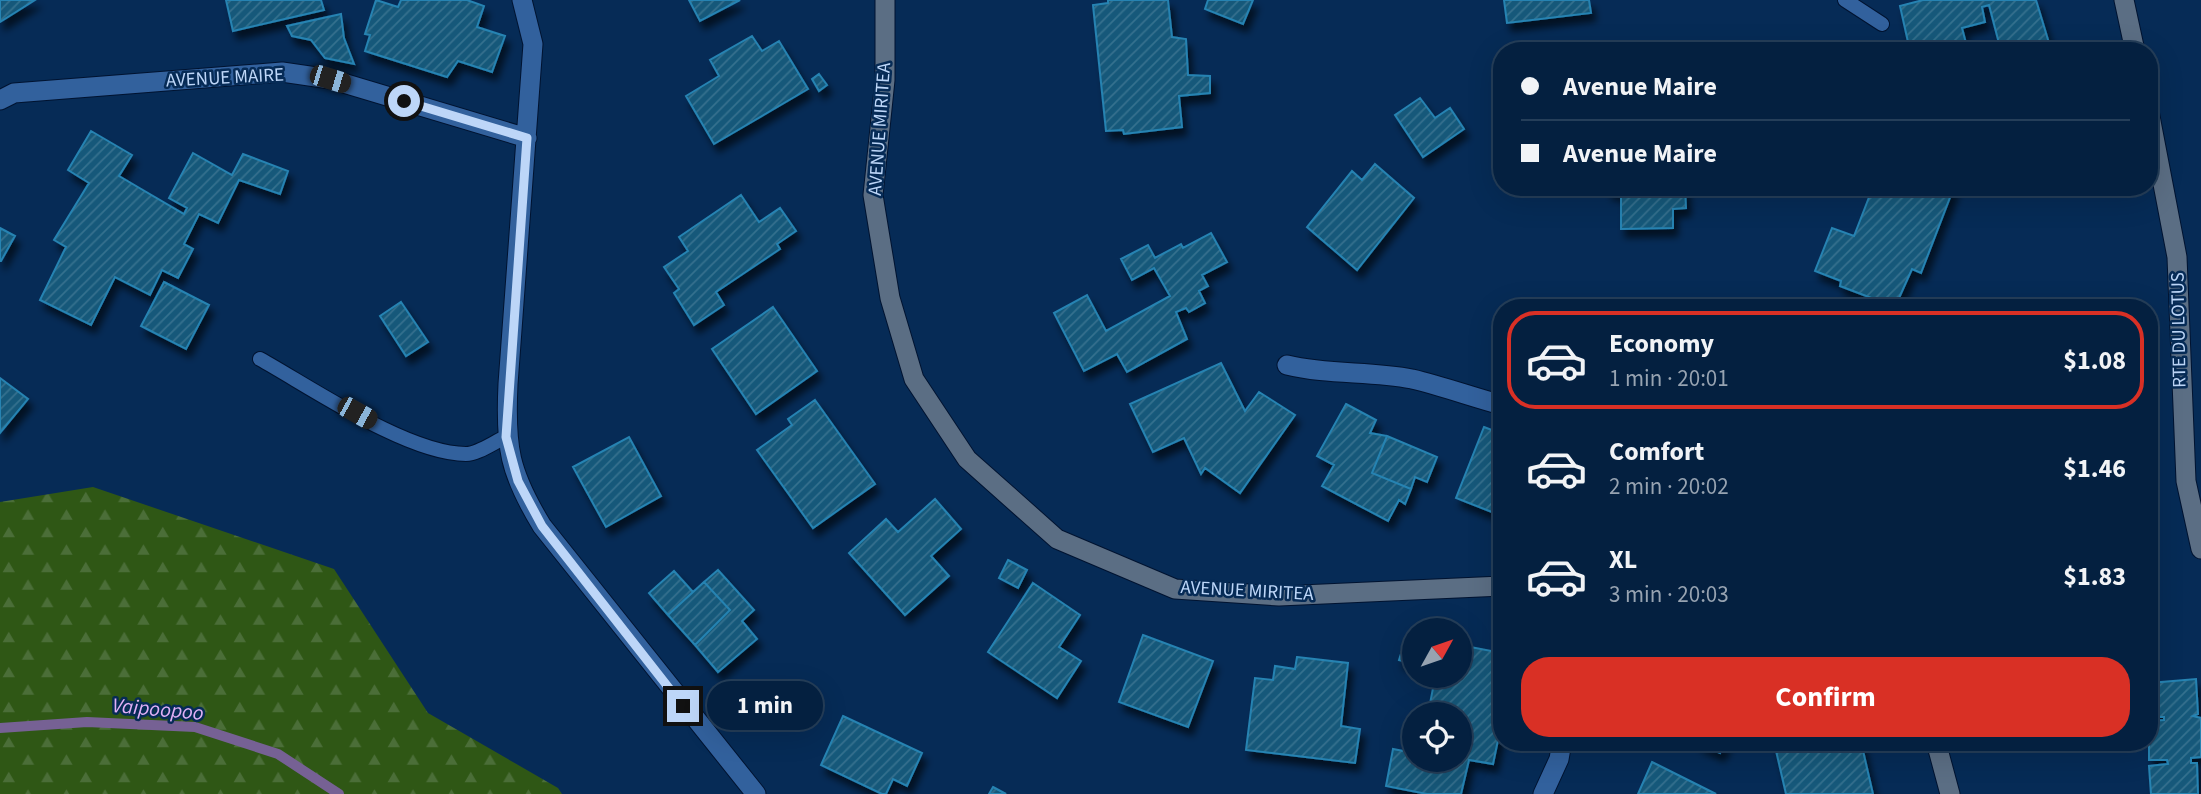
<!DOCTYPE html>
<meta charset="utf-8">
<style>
:root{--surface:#042040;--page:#0d2847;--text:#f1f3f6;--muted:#97a3b1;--line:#253e59;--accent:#d93025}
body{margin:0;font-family:"Source Sans 3",sans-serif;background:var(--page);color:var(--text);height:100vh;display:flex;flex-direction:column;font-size:26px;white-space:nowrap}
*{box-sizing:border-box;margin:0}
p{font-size:23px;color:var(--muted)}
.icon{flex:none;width:38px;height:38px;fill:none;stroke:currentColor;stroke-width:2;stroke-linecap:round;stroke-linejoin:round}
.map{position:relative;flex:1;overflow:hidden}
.side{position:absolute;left:1493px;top:299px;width:665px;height:452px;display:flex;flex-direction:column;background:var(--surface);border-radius:28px;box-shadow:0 7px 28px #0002,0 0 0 2px var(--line)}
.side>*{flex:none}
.banner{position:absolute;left:1493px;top:42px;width:665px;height:154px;border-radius:28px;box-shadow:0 7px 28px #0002,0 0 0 2px var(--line);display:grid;align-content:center;height:154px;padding:0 28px;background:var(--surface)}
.needle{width:46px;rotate:50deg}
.fabs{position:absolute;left:1402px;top:618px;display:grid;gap:14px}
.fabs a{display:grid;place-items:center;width:70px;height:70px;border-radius:50%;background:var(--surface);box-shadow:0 7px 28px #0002,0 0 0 2px var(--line);font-size:35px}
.end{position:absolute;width:32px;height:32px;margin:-16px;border:9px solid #bdd6f8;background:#111;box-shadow:0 0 0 4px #111}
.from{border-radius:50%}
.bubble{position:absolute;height:49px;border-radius:24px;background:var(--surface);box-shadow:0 7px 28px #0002,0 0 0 2px var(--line);font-size:23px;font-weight:700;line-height:49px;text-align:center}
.car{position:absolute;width:21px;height:42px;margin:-21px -10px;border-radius:9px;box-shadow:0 0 5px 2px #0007;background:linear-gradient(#222 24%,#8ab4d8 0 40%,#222 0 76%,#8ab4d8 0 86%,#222 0)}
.banner b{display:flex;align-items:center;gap:24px;height:66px;font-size:26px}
.banner b+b{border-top:2px solid var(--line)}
.banner i{width:18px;height:18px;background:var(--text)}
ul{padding:12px 0 0;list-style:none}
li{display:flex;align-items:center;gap:21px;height:98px;margin:0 14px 10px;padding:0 14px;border:4px solid transparent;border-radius:28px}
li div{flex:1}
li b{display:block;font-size:26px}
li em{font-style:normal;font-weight:700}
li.selected{border-color:var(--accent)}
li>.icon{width:63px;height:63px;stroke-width:1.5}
.button{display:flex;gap:14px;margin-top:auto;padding:14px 28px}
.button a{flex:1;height:80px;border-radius:28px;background:var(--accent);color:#fff;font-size:28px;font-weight:700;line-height:80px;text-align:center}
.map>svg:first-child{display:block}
</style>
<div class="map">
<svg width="2201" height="794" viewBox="0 0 2201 794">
<defs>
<pattern id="forest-firs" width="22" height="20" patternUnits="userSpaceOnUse" patternTransform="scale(1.75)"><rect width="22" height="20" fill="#2f5715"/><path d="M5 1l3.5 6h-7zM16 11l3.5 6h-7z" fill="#4b6e38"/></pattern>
<pattern id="building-hatch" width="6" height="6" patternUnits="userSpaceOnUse" patternTransform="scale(1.75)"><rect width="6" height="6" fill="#15597a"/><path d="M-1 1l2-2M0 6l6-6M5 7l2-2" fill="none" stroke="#35708e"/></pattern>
<filter id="shadow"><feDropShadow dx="4.5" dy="8" stdDeviation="3.5" flood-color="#0009"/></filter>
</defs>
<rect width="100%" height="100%" fill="#062b56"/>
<path fill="url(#forest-firs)" d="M93,487L334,569L428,713L558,788L562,794H0V502Z"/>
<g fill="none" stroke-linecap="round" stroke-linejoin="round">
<path stroke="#766194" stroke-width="10" d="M0,728L87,722L195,727L278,754L339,794"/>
</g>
<path fill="url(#building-hatch)" stroke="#2783b2" stroke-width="2" filter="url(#shadow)" d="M0,0H35L0,22Z
M226,0H321L324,10L233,31Z
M376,0L398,7L401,0H467L484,6L477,27L505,36L492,72L458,61L447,77L365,51L370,35L365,34Z
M689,0H740L700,21Z
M1108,0H1168L1172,37L1186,39L1188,75L1210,76V93L1179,96L1182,127L1124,134L1123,130L1106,131L1093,5L1108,3Z
M1208,0H1253L1243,24L1205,9Z
M1504,0H1589L1591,13L1507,23Z
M1923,0H2036L2049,43L2021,51H2001L1989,5L1982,7L1985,22L1962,28L1967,47L1953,51H1910L1900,6Z
M341,14L344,38L354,64L325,58L311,40L292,36L287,26Z
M752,36L762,51L779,41L808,89L714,144L686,96L719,76L710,60Z
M819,74L827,85L819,91L812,79Z
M1420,98L1435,118L1450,108L1464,129L1423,157L1395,115Z
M91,131L132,155L119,176L184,214L187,208L169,198L193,153L232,175L243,154L288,171L280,194L239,180L218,223L199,214L184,244L193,249L178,278L162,270L150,295L115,277L91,325L40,300L66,247L54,240L89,183L68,170Z
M1375,164L1414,198L1357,270L1307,227L1352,171L1362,180Z
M1608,187H1685L1686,208L1673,209V228L1621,229V193L1608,191Z
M1873,187H1954L1921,273L1912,269L1895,307L1840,286L1841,281L1815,271L1832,228L1854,236Z
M741,195L759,222L780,208L796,231L777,244L780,249L716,292L724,305L694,325L674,293L679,289L664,267L688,251L679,237Z
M0,228L15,236L1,261H0Z
M1211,233L1227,262L1202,275L1208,286L1199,291L1205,303L1189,312L1186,308L1176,312L1187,339L1127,372L1117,354L1084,371L1054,313L1087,295L1106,331L1170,296L1154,268L1132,280L1121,259L1148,245L1155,258L1181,244L1183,248Z
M164,282L209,305L186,349L141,326Z
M401,302L428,342L406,356L380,316Z
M773,307L817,371L756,414L712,349Z
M1221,363L1245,411L1259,392L1295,415L1240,493L1205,468L1201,474L1184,438L1153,452L1130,404Z
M0,378L28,399L0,433Z
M815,400L875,484L813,528L757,450L792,425L788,419Z
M1346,404L1376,420L1370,433L1387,436L1372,473L1411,489L1405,504L1399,500L1388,521L1322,486L1334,465L1317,456Z
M1484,427L1502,434V516L1456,498Z
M1387,436L1437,457L1427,482L1415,477L1411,489L1372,473Z
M629,437L661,496L606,527L573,467Z
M935,499L961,529L931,556L949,576L905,615L849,553L886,519L898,532Z
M1008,560L1027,570L1018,588L999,578Z
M718,570L754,610L742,621L757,639L718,672L695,645L730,610L704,582Z
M674,571L693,592L668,615L649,593Z
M704,582L730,610L695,645L668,615Z
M1033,583L1080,615L1059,647L1081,661L1057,698L988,652Z
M1143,635L1213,661L1188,727L1119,702Z
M1407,635L1414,638V664L1399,660Z
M1460,645L1502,653V721L1493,764L1469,760L1461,794H1427L1386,786L1393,749L1414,753V760H1460V714H1428L1435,678L1429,676H1460Z
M1297,657L1348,663L1341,726L1360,729L1355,763L1246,750L1255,678L1273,680L1275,666L1295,669Z
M2196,679L2198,714L2193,716L2201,718V757L2191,758V763H2197L2198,794H2151L2149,766L2168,764L2167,760H2149V721L2164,720V717H2153L2150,683Z
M843,716L922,753L907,786L893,779L886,794H882L821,765Z
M1696,742H1726L1720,753Z
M1774,742H1861L1873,794H1786Z
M1652,762L1716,794H1638Z
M993,787L1006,794H989Z"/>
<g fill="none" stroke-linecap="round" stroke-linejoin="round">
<defs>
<path id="service" d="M1845,0L1882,24
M260,359C312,388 408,454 466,454C478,454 494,442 506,437"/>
<path id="minor" d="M522,0L533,44L508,384C505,447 509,472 542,526L756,794
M0,100L14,93L282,72L330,79L527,138
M1287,365C1328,375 1370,371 1412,379C1442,386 1472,397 1502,405
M1543,794L1559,759L1562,742"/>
<path id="secondary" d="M885,0V80L873,195L890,298L914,379L967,459L1057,539L1175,589L1279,596L1502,586
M2124,0L2135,51
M2149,111L2177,257L2186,481L2201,549
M1936,742L1950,794"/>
</defs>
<use href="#service" stroke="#001330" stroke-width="16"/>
<use href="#minor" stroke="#001330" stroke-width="21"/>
<use href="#secondary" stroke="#001330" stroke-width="21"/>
<use href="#service" stroke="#32619d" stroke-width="14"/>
<use href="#minor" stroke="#32619d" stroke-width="19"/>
<use href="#secondary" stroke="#5b6e84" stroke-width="19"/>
</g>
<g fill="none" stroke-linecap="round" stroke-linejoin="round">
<path stroke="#bdd6f8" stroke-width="9" d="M404,101L527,138L506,437L518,481L542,526L683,706"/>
</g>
<g text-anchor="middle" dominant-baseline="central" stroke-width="5" stroke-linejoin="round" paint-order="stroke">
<g font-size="19" fill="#bdd6f8" stroke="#062b56">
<text transform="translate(225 78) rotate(-3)">AVENUE MAIRE</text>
<text transform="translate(880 129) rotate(-86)">AVENUE MIRITEA</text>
<text transform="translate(2179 330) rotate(-91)">RTE DU LOTUS</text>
<text transform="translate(1247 591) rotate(3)">AVENUE MIRITEA</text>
</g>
<g font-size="21" font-style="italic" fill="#e1b0f6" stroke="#062b56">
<text transform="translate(158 709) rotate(5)">Vaipoopoo</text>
</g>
</g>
</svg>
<div class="fabs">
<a><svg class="needle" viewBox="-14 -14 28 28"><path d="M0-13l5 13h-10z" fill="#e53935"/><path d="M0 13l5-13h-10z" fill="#97a3b1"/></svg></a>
<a><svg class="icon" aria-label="locate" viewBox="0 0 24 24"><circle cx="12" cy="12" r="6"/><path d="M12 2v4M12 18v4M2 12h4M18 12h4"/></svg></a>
</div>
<i class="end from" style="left:404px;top:101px"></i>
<i class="end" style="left:683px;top:706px"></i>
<div class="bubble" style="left:707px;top:681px;width:116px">1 min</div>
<i class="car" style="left:330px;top:79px;rotate:107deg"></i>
<i class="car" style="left:357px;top:413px;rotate:119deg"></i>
<div class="banner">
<b><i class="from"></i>Avenue Maire</b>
<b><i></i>Avenue Maire</b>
</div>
<section class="side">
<ul>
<li class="selected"><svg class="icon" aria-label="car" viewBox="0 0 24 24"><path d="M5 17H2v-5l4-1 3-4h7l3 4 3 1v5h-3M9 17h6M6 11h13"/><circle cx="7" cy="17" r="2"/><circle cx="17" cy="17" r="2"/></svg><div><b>Economy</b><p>1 min · 20:01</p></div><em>$1.08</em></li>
<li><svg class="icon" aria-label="car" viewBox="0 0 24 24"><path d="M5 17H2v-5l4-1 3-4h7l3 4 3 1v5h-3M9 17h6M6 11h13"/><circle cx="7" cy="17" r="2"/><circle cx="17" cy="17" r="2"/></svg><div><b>Comfort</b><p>2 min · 20:02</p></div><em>$1.46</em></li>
<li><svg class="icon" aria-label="car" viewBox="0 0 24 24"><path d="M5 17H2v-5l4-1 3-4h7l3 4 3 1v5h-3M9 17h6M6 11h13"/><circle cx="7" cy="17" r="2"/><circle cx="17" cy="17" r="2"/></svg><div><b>XL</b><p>3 min · 20:03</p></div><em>$1.83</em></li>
</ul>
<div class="button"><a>Confirm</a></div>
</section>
</div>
